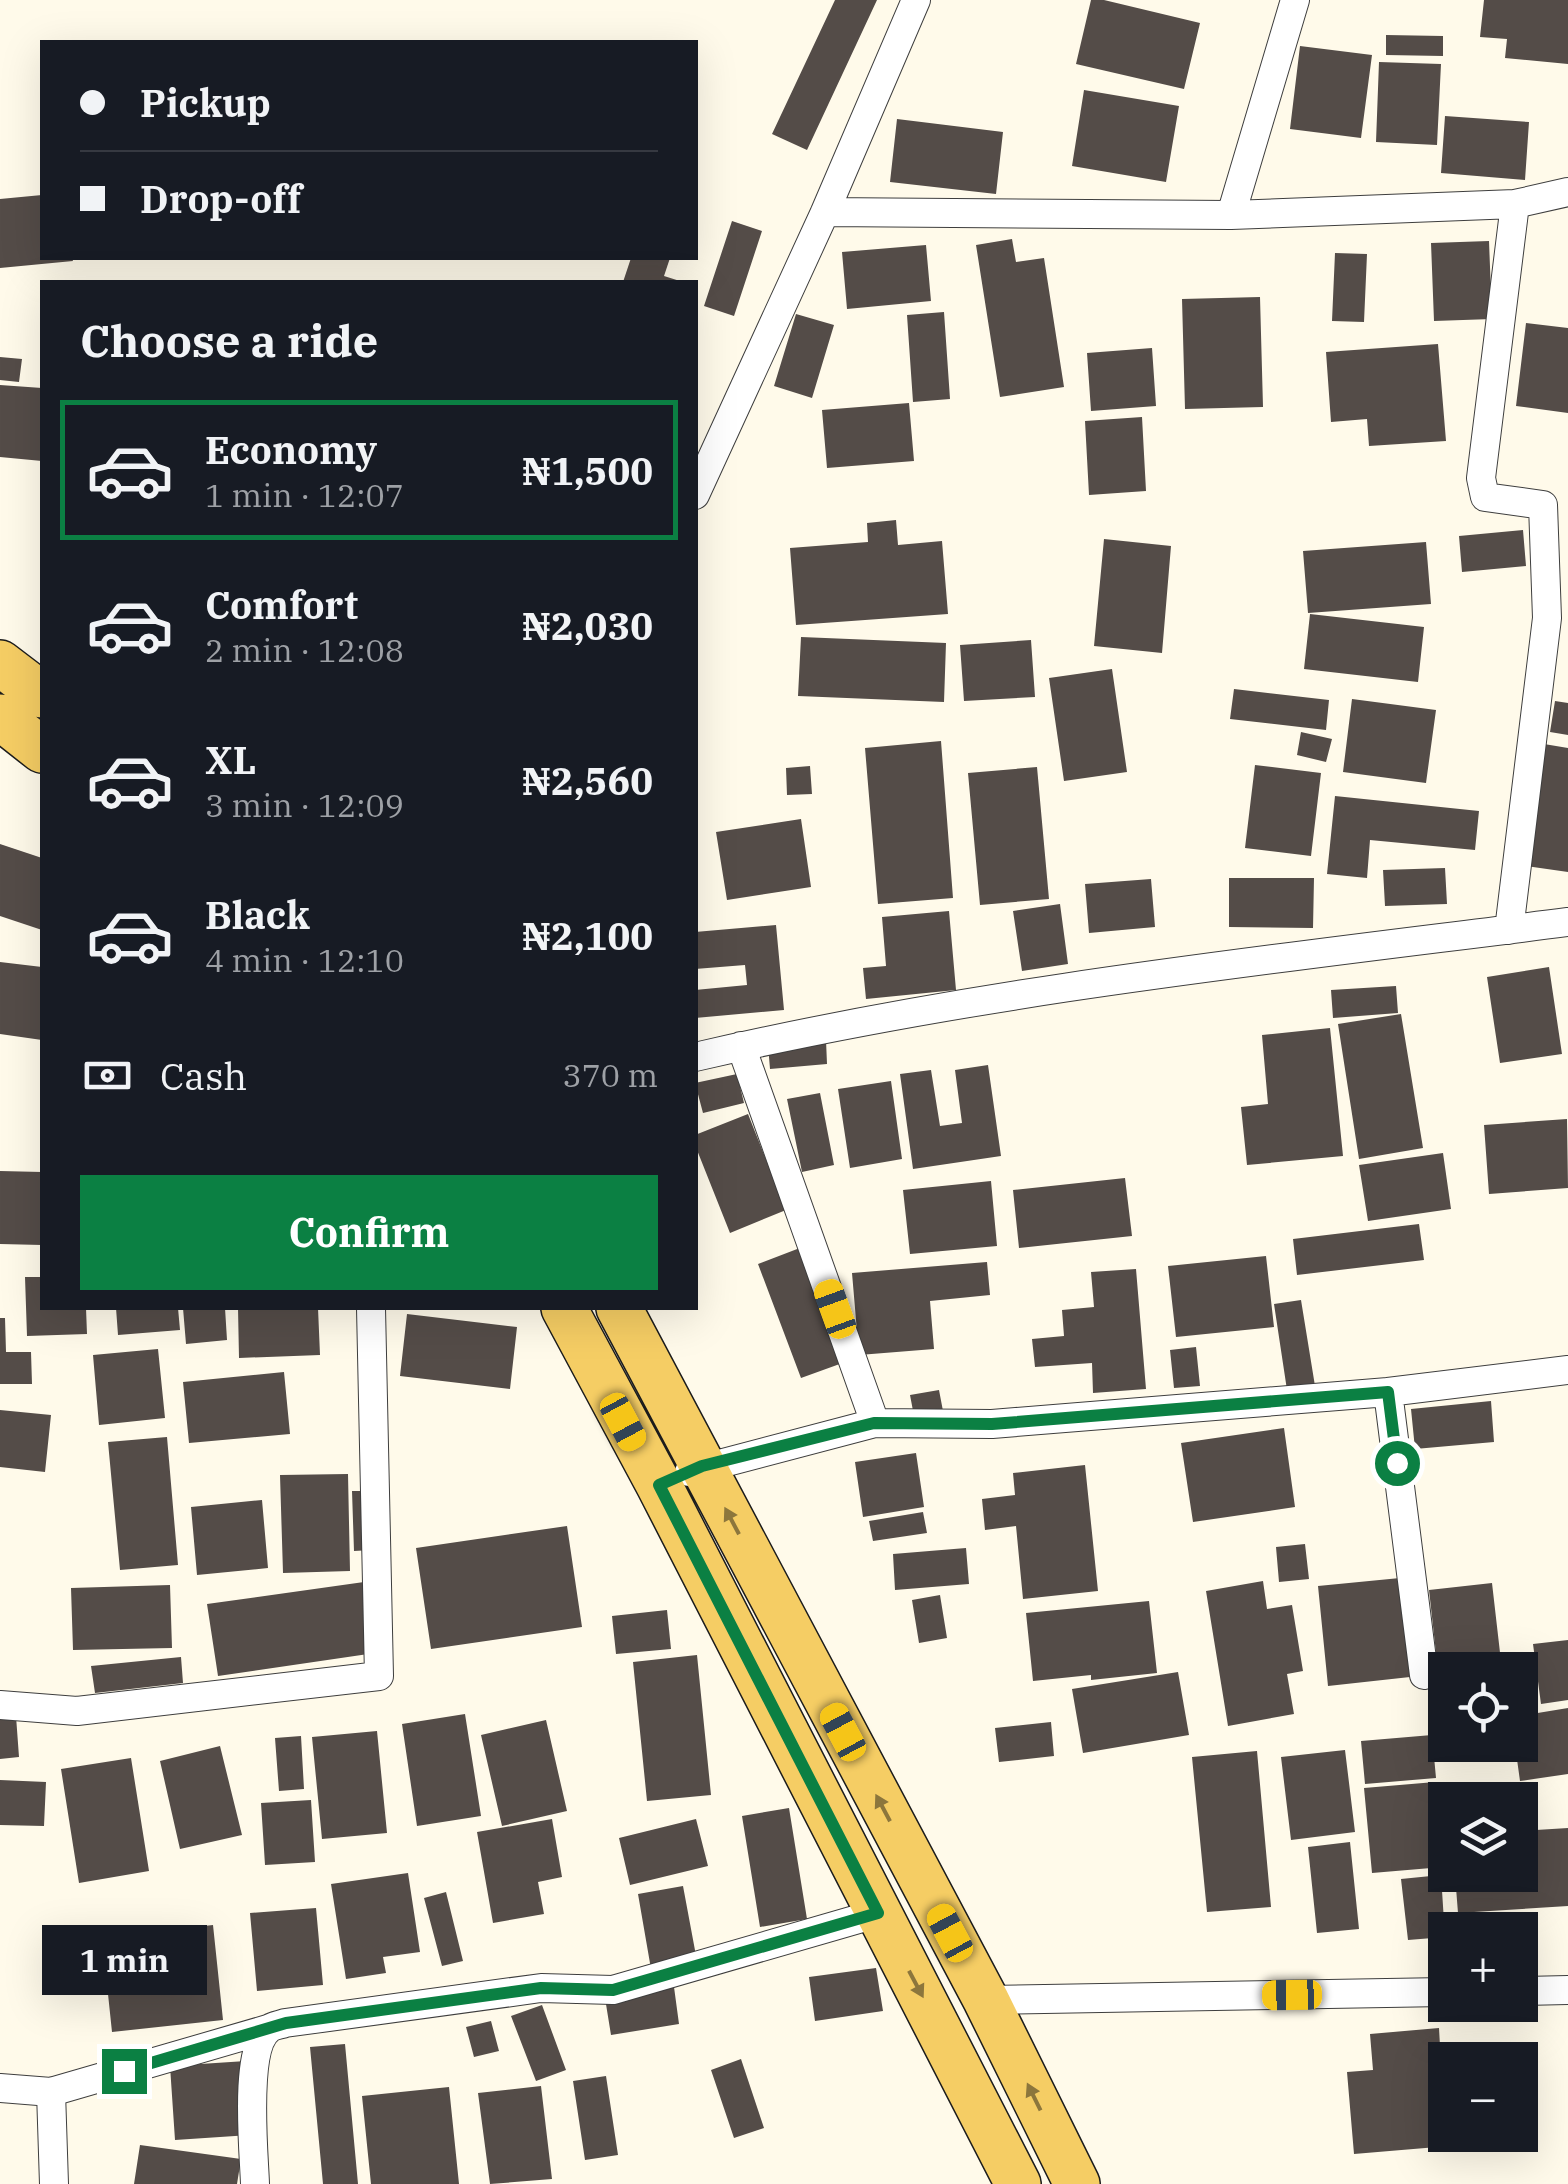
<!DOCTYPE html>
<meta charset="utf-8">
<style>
:root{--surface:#171b24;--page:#20242c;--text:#f1f3f6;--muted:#9ea1a6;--line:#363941;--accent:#0b8043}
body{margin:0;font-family:"IBM Plex Serif",serif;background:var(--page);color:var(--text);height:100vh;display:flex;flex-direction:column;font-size:38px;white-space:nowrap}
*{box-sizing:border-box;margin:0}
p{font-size:32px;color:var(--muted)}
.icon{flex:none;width:55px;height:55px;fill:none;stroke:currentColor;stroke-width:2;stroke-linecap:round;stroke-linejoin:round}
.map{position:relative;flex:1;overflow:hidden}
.drawer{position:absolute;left:40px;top:280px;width:658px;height:1030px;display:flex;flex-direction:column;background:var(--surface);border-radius:0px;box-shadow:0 10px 40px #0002}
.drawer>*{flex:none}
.hud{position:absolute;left:40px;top:40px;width:658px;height:220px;border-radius:0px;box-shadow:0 10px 40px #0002;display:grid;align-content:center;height:220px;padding:0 40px;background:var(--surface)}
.fabs{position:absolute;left:1428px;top:1652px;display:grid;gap:20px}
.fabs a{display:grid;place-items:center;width:110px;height:110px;border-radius:0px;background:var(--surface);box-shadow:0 10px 40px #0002;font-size:50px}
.end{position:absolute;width:45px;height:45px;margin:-22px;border:12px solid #0b8043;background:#fff;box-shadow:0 0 0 5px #fff}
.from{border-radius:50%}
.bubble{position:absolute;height:70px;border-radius:0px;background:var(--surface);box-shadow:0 10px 40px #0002;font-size:32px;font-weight:700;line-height:70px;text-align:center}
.car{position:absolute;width:30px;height:60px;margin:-30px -15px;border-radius:12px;box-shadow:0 0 8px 2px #0007;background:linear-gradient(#f5c518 24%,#345 0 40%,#f5c518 0 76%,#345 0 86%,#f5c518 0)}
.hud b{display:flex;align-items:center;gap:35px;height:95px;font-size:38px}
.hud b+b{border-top:2px solid var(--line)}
.hud i{width:25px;height:25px;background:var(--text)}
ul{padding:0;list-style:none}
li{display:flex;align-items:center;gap:30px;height:140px;margin:0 20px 15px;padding:0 20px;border:5px solid transparent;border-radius:0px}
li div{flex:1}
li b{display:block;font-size:38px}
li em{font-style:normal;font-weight:700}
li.on{border-color:var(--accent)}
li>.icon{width:90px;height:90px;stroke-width:1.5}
h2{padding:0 40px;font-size:45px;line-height:120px}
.pay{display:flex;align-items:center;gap:25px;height:110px;padding:0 40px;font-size:38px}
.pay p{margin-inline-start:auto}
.cta{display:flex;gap:20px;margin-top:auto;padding:20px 40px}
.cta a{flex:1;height:115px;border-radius:0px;background:var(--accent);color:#fff;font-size:40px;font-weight:700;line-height:115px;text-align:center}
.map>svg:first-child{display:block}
</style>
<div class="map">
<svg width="1568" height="2184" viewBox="0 0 1568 2184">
<rect width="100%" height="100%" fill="#fffaea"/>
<path fill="#544c48" d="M835,0H877L807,150L772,134Z
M1091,0H1104L1200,23L1184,89L1076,64Z
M1484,0H1568V64L1505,58L1507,39L1480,37Z
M1386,35L1443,36V56L1386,55Z
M1300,46L1372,55L1361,138L1290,129Z
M1379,62L1441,64L1437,145L1376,142Z
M1084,90L1179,106L1166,182L1072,166Z
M1445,116L1529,122L1525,180L1441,173Z
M897,119L1003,132L996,194L890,182Z
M42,195V258H72L73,261L0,268V199Z
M732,221L762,231L734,316L704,306Z
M1012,239L1016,262L1044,258L1064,387L1000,397L976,245Z
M1489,241L1492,319L1434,321L1431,243Z
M926,245L931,301L847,309L842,252Z
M1335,253L1367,254L1364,322L1332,321Z
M631,258H670L664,276L683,282H623Z
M1260,297L1263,407L1185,409L1182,299Z
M944,312L950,399L913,402L907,315Z
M796,314L834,325L812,398L774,386Z
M1526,323L1568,328V413L1516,406Z
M1438,344L1446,441L1369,446L1367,419L1331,422L1326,352Z
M1152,348L1156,406L1091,411L1087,353Z
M0,357L22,359L19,382L0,380Z
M0,385L42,388V461L0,457Z
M909,403L914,461L827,468L822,410Z
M1142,417L1146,491L1089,495L1085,421Z
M896,520L898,545L942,541L948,614L796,625L790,548L868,542L867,523Z
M1523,530L1526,566L1462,572L1459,536Z
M1104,539L1171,546L1162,653L1094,646Z
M1426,542L1431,604L1308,613L1303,551Z
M1310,614L1424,627L1418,682L1304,669Z
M801,637L946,643L944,702L798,696Z
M1031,640L1035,697L964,701L960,645Z
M1112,669L1127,772L1064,781L1049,678Z
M1234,689L1329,700L1326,730L1230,719Z
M1352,699L1436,710L1426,783L1343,772Z
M1555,701L1568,703V735L1550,732Z
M1301,732L1332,739L1326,762L1297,755Z
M941,741L953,898L878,904L865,748Z
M1544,744L1568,748V872L1526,866Z
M1255,765L1321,773L1311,856L1245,848Z
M810,766L812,794L787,795L786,768Z
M1037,767L1049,899L980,905L968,773Z
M1335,796L1479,811L1475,850L1370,840L1367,878L1327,874Z
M801,819L811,887L727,900L716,832Z
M0,844L42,858V930L0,916Z
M1445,868L1447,904L1385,906L1383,870Z
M1229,878H1314L1313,928L1229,927Z
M1151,879L1155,927L1089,933L1085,884Z
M1060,904L1068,964L1022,971L1013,911Z
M949,911L956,990L866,999L863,968L886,966L882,917Z
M776,925L784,1010L695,1018V990L747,985L745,965L695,969V932Z
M0,962L42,967V1040L0,1034Z
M1549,967L1562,1054L1500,1063L1487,977Z
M1396,986L1398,1013L1333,1018L1331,990Z
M1401,1014L1423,1148L1359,1159L1338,1024Z
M1330,1028L1343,1156L1247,1165L1241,1107L1268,1104L1262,1035Z
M826,1040L827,1064L770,1069L768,1045Z
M988,1065L1001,1156L913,1169L900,1074L931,1070L940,1126L962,1123L955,1070Z
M737,1074L744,1103L703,1113L695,1083Z
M891,1081L902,1159L850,1168L838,1089Z
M820,1093L834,1165L802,1172L787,1099Z
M748,1114L786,1210L730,1233L695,1145V1135Z
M1567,1119L1568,1188L1489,1194L1484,1125Z
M1443,1153L1451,1209L1368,1221L1359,1165Z
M0,1171L42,1172V1245L0,1244Z
M1125,1178L1132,1236L1019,1248L1013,1190Z
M991,1181L997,1246L910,1254L903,1190Z
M1419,1224L1424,1260L1297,1275L1293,1239Z
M805,1246L848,1361L801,1378L758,1264Z
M1266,1256L1274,1327L1176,1337L1168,1266Z
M987,1262L990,1295L930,1301L934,1349L859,1355L852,1273Z
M1136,1269L1146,1389L1093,1393L1092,1363L1035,1367L1032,1339L1064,1336L1062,1310L1094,1307L1091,1272Z
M25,1277H42V1308H86L87,1334L27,1336Z
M1301,1300L1315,1386L1287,1390L1274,1304Z
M116,1308H178L180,1330L118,1335Z
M183,1308H225L227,1340L186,1344Z
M238,1308H318L320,1355L239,1358Z
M407,1314L517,1327L510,1389L400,1376Z
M0,1318H5L6,1352H31L32,1384H0Z
M1196,1347L1200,1386L1174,1388L1170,1350Z
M158,1349L165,1418L99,1425L93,1355Z
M284,1372L290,1434L189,1443L183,1382Z
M939,1390L943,1411L914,1416L910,1395Z
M1491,1401L1494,1442L1415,1449L1411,1409Z
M0,1410L51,1415L45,1472L0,1467Z
M1284,1428L1295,1507L1193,1522L1181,1443Z
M167,1437L178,1565L120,1570L108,1442Z
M916,1453L924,1507L863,1517L855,1462Z
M1085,1465L1098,1591L1023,1599L1016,1526L985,1530L982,1499L1015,1495L1013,1473Z
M348,1474L350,1571L283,1573L280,1475Z
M352,1491H370L372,1550L354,1551Z
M262,1500L268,1568L197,1575L191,1507Z
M923,1512L927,1533L873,1541L869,1521Z
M567,1526L582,1627L431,1649L416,1548Z
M1305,1544L1309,1579L1279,1582L1276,1547Z
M966,1548L969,1584L895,1590L893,1554Z
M1400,1578L1410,1677L1328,1686L1318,1586Z
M1263,1581L1267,1609L1292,1605L1303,1671L1287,1674L1294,1714L1228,1726L1206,1591Z
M364,1582L375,1653L218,1676L207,1604Z
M1492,1583L1502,1670H1445V1706H1442L1429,1590Z
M170,1585L172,1648L73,1650L71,1588Z
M940,1595L947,1638L919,1643L912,1600Z
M1149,1601L1157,1673L1091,1680V1675L1033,1681L1026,1613Z
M667,1610L671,1649L616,1654L612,1616Z
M1568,1640V1700L1541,1704L1533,1644Z
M697,1655L711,1795L647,1801L633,1662Z
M181,1657L183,1683L95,1693L91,1666Z
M1178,1672L1189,1735L1083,1753L1072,1689Z
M1568,1708V1774L1520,1781L1515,1745H1520V1716Z
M465,1714L481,1816L417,1826L402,1724Z
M16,1716L19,1757L0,1759V1717Z
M546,1720L567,1811L502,1826L481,1735Z
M1051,1722L1054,1756L999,1762L995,1728Z
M377,1731L387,1833L322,1839L312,1737Z
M1432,1735L1436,1778L1365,1784L1361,1741Z
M301,1736L304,1789L279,1791L275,1738Z
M220,1746L242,1835L180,1849L160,1761Z
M1345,1750L1355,1832L1291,1840L1281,1757Z
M1257,1751L1271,1907L1207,1912L1192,1757Z
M131,1758L149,1871L79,1883L61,1769Z
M0,1780L46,1782L44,1826L0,1825Z
M1435,1782L1443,1867L1372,1873L1364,1788Z
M311,1800L315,1862L265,1865L261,1803Z
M789,1808L807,1919L760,1927L742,1816Z
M552,1819L562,1877L538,1882L544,1914L493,1923L477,1832Z
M696,1819L708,1866L630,1885L619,1838Z
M1568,1828V1906L1458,1913L1455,1875H1520V1831Z
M1350,1842L1359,1929L1317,1933L1308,1847Z
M408,1873L420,1952L383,1957L386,1973L346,1979L331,1884Z
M1441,1875L1445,1937L1408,1940L1401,1879Z
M683,1886L697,1961L651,1969L638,1894Z
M446,1892L463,1961L442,1966L424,1898Z
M316,1908L323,1985L257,1991L250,1913Z
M213,1925L223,2020L112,2032L102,1937Z
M876,1968L883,2011L815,2021L809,1977Z
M674,1987L679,2024L611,2035L605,1998Z
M542,2005L566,2070L536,2081L511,2016Z
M491,2021L499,2051L474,2057L466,2027Z
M1439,2028L1445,2135H1448L1449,2146L1354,2154L1347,2072L1373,2070L1370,2034Z
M345,2044L358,2184H323L310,2047Z
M741,2059L764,2128L734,2138L711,2070Z
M246,2061L250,2135L175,2140L170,2066Z
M606,2076L618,2155L585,2160L573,2081Z
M541,2086L552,2179L490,2184L478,2093Z
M449,2087L459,2184H371L362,2096Z
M140,2145L241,2159L237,2184H134Z"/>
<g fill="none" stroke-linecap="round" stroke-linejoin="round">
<defs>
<path id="street" d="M825,212L1231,215L1515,204L1568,192
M1231,215L1295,0
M695,495L825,212L916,0
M1509,930L1547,618L1543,505L1485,497L1481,478L1515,204
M741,1046L875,1423
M695,1057C982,990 1276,959 1568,922
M1388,1392L1424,1675
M689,1472L875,1423L992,1424L1388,1392L1568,1370
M0,1705L77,1711L379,1676L371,1308
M1520,1991L1568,1990
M986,2000L1445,1992
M0,2088L51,2092L268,2029
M51,2092L54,2184
M255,2184C254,2152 243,2047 270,2028C275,2025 280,2025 285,2023L541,1988L613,1990L879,1913"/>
<path id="primary" d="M0,663L42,695
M0,717L42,750
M564,1308L659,1485L1018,2184
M619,1308L986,2000L1077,2184"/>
</defs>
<use href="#street" stroke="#3e3e3e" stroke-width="30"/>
<use href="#primary" stroke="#1c1c1c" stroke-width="48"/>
<use href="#street" stroke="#fff" stroke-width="28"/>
<use href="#primary" stroke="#f5cd64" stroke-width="45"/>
</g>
<defs><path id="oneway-solid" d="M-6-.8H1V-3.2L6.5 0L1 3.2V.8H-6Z" transform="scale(2.5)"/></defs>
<g fill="#8c763c">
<use href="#oneway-solid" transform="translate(732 1521) rotate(-118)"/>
<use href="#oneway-solid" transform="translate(883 1808) rotate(-118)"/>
<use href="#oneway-solid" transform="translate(916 1984) rotate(62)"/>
<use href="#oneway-solid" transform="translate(1034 2097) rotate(-116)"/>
</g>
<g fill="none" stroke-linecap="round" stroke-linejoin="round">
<path stroke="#0b8043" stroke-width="12" d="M124,2071L286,2023L541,1988L613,1990L878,1913L659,1485L702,1466L874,1423L992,1424L1388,1392L1397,1463"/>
</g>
</svg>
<div class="fabs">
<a><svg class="icon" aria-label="locate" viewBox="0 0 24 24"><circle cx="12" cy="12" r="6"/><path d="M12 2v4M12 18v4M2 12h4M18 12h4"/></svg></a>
<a><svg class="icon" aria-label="layers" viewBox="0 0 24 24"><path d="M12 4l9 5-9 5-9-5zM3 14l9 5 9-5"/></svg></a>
<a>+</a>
<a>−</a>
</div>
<i class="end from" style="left:1397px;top:1463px"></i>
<i class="end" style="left:124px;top:2071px"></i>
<div class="bubble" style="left:42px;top:1925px;width:165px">1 min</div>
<i class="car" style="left:835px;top:1309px;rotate:340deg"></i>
<i class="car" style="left:623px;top:1422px;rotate:152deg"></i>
<i class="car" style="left:843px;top:1732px;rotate:332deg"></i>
<i class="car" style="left:950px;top:1933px;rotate:332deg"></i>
<i class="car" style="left:1292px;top:1995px;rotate:269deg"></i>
<div class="hud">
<b><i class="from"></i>Pickup</b>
<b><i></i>Drop-off</b>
</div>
<section class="drawer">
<h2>Choose a ride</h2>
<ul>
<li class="on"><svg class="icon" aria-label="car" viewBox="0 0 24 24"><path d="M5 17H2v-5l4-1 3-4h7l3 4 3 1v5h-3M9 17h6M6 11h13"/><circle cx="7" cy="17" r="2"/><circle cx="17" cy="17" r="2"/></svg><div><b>Economy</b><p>1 min · 12:07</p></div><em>₦1,500</em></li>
<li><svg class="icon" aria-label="car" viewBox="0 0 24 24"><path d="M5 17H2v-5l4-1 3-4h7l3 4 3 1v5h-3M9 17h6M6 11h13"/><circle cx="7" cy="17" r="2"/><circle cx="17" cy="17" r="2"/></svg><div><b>Comfort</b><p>2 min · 12:08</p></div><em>₦2,030</em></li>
<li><svg class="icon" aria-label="car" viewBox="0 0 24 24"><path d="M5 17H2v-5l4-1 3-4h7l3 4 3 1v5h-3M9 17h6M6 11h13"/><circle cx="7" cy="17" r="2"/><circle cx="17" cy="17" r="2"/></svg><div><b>XL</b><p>3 min · 12:09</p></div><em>₦2,560</em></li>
<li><svg class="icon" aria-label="car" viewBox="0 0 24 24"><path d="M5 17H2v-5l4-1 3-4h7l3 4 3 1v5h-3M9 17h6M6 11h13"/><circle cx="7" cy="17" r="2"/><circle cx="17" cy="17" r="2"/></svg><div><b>Black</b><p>4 min · 12:10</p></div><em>₦2,100</em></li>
</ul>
<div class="pay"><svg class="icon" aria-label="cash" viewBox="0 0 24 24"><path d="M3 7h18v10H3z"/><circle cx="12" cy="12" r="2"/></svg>Cash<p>370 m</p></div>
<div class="cta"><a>Confirm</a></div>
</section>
</div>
